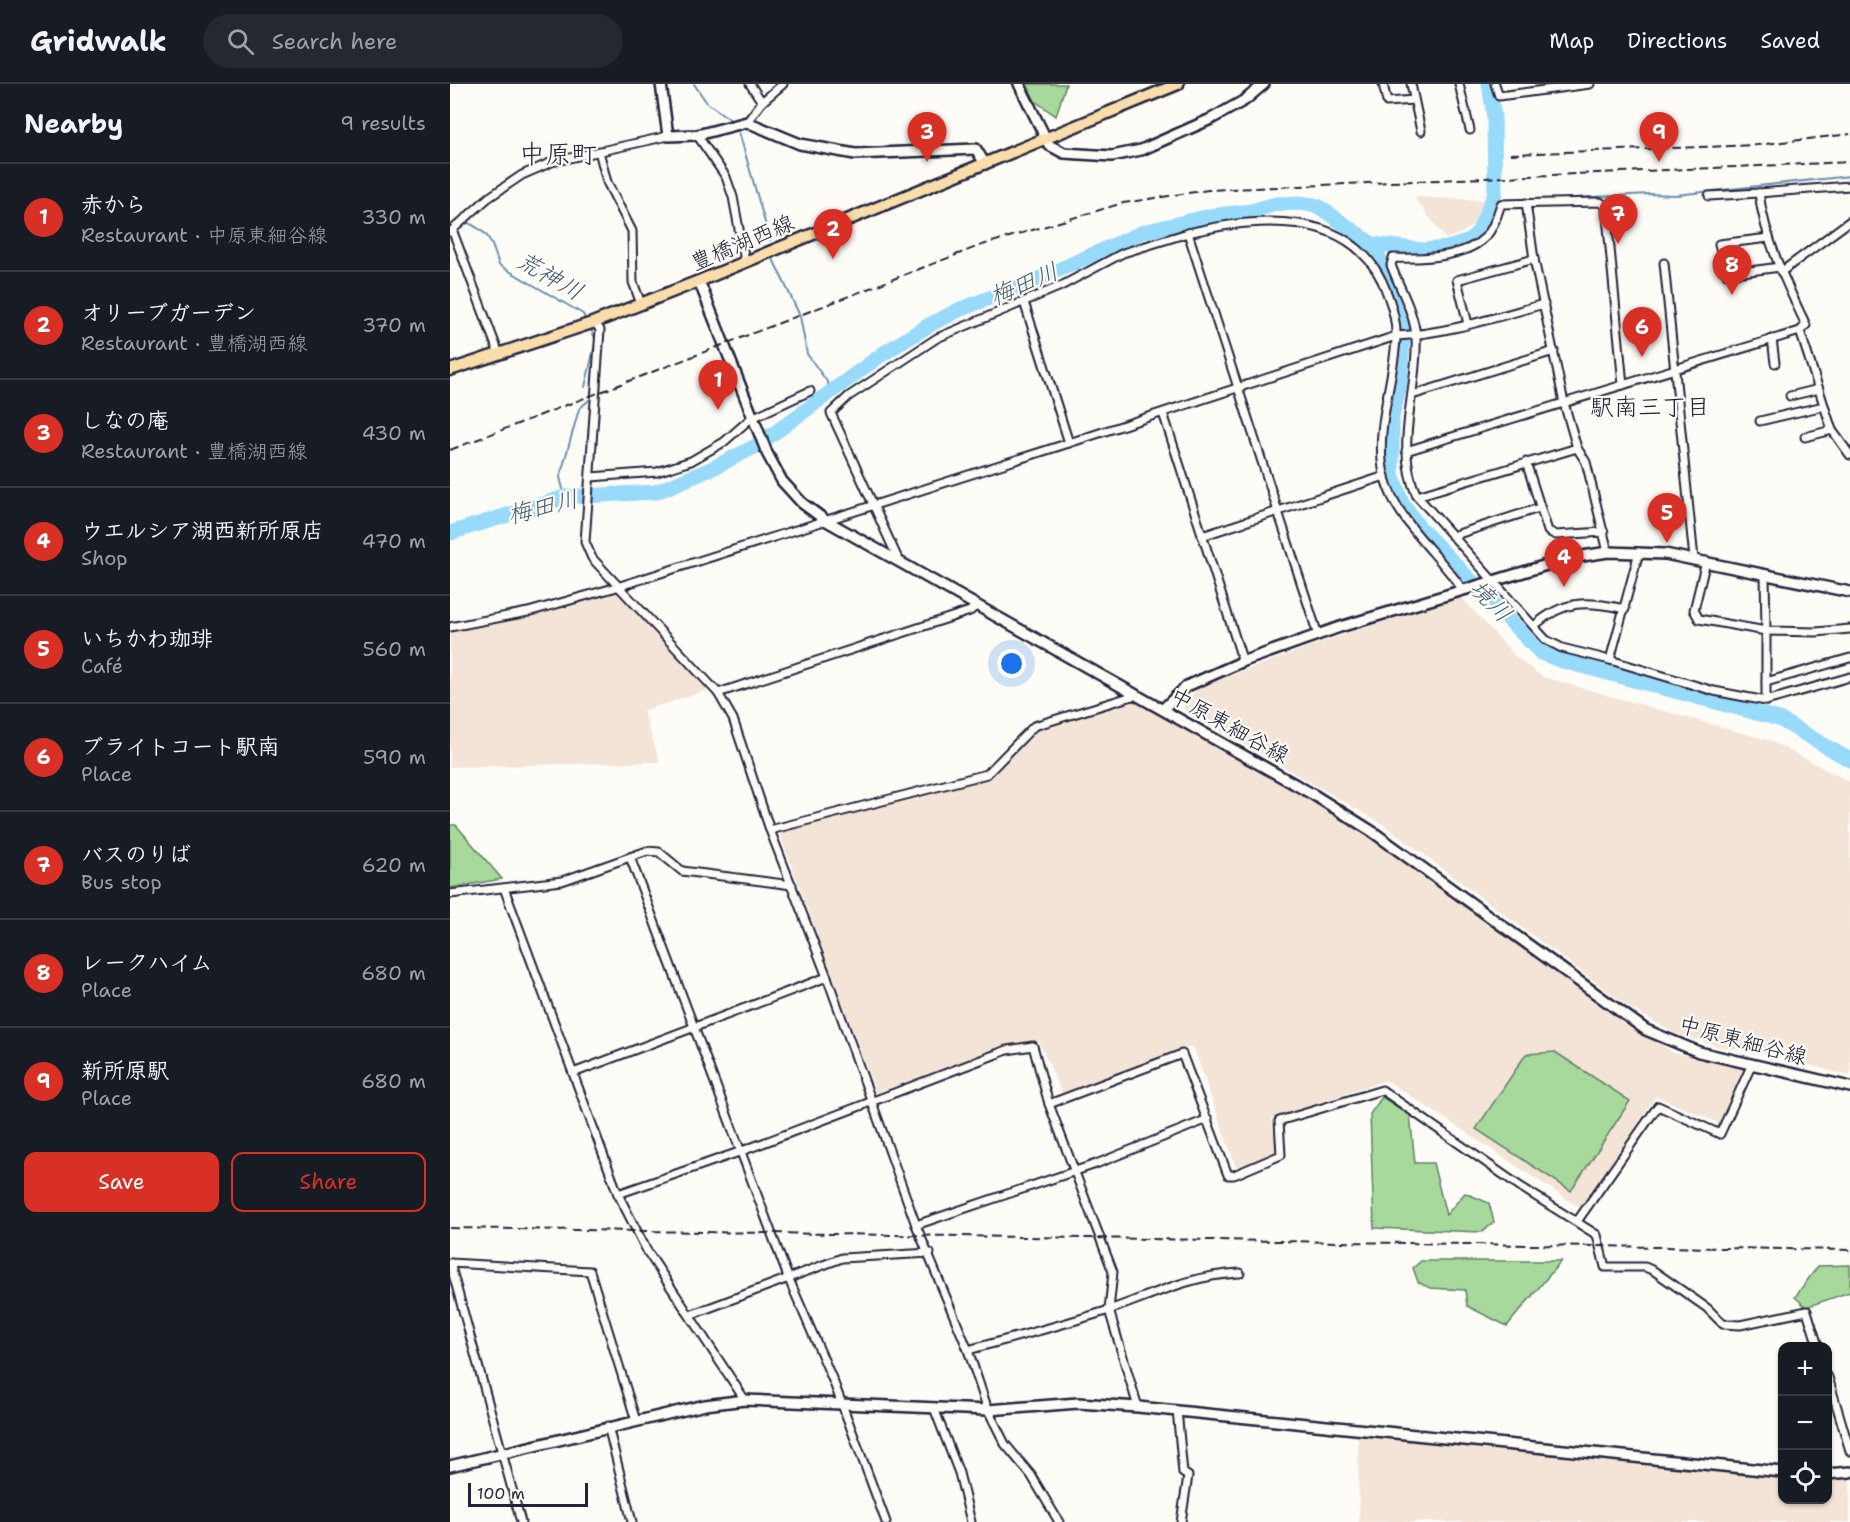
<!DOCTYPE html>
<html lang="en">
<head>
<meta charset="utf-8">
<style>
	:root { --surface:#171b24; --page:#242831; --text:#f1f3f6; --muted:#9ea1a6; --line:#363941; --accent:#d93025 }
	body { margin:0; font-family:"Shantell Sans","Klee One",sans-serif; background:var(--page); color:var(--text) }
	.controls { position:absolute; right:18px; bottom:18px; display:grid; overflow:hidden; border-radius:12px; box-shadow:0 2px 4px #0004 }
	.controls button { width:54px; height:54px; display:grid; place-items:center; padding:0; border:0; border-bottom:2px solid var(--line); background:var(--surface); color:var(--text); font:30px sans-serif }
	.scale { position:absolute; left:18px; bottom:15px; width:120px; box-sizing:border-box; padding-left:6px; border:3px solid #22223b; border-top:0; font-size:16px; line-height:21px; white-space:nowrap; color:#22223b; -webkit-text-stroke:4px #fdfcf7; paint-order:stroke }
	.you { position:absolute; left:562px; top:580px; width:21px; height:21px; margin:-15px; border:4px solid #fff; border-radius:50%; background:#1a73e8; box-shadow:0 0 0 9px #1a73e833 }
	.badge { display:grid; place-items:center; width:39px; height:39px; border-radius:50%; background:var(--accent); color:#fff; font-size:20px; font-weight:700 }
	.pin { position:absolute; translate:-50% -50px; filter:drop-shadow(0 2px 3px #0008) }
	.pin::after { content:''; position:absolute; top:32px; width:21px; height:18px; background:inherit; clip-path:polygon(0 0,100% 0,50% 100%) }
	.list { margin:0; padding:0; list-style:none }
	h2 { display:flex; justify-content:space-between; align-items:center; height:78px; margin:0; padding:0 24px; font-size:26px }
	h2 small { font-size:20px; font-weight:400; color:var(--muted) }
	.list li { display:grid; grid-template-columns:39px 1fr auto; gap:18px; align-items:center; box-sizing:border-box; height:108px; padding:0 24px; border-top:2px solid var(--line) }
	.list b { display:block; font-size:22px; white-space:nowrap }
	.list p { margin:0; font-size:20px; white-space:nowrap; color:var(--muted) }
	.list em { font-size:20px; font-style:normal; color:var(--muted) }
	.actions { display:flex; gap:12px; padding:18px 24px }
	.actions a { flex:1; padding:14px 0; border:2px solid var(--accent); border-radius:12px; text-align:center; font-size:21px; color:var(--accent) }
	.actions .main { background:var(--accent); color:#fff }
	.icon { flex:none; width:33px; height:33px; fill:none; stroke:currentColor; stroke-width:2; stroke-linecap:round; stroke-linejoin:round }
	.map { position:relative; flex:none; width:1400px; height:1438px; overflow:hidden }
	header { display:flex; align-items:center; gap:36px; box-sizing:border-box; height:84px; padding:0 30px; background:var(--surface); border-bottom:2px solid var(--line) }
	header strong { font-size:28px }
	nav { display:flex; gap:33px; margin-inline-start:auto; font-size:21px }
	.search { width:420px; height:54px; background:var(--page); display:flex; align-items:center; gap:15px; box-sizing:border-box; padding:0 21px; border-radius:33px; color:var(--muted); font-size:22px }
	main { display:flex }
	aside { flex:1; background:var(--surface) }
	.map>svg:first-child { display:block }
	.built { fill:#f4e4d8 }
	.green { fill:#a6d99b; stroke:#647e6b; stroke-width:1.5 }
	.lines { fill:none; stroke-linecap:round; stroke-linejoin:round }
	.stream { stroke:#6990ae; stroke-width:2 }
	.river { stroke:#98dafa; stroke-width:15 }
	.street-casing { stroke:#22223b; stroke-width:11 }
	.secondary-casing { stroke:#22223b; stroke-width:14 }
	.primary-casing { stroke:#22223b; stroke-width:15 }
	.street { stroke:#fdfcf7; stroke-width:7 }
	.secondary { stroke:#fdfcf7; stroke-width:9 }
	.primary { stroke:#f9deab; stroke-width:10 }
	.rail { stroke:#22223b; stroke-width:2; stroke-dasharray:9 4.5; stroke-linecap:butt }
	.labels { text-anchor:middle; stroke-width:4.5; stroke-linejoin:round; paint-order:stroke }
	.street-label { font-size:22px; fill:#22223b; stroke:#fdfcf7 }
	.water-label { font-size:24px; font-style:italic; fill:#455974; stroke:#fdfcf7 }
	.neighbourhood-label { font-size:24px; fill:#22223b; stroke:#fdfcf7 }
	.quarter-label { font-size:26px; fill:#22223b; stroke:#fdfcf7 }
</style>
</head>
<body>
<header>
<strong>Gridwalk</strong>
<div class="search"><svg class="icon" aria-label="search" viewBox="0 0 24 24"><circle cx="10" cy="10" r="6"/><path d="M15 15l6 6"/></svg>Search here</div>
<nav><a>Map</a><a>Directions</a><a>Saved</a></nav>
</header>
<main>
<aside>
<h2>Nearby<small>9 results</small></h2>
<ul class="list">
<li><span class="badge">1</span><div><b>赤から</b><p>Restaurant · 中原東細谷線</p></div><em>330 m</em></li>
<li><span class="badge">2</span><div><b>オリーブガーデン</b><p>Restaurant · 豊橋湖西線</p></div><em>370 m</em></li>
<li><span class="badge">3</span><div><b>しなの庵</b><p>Restaurant · 豊橋湖西線</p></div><em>430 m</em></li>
<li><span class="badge">4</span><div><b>ウエルシア湖西新所原店</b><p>Shop</p></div><em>470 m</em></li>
<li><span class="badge">5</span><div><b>いちかわ珈琲</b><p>Café</p></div><em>560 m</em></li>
<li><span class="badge">6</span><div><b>ブライトコート駅南</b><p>Place</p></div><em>590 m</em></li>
<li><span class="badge">7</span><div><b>バスのりば</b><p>Bus stop</p></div><em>620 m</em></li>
<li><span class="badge">8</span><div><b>レークハイム</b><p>Place</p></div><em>680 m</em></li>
<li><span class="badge">9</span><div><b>新所原駅</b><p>Place</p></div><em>680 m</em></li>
</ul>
<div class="actions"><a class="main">Save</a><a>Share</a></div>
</aside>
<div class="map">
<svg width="1400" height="1438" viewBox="0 0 1400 1438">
	<rect width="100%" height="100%" fill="#fdfcf7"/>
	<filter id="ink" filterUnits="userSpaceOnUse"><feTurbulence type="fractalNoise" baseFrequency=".0167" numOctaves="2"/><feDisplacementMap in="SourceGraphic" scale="12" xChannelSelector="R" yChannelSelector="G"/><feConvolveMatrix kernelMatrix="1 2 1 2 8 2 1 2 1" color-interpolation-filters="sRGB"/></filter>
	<g filter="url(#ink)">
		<g class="built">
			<polygon points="964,113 1037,116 1026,139 1013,148 996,155"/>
			<polygon points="165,506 258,606 193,627 210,678 0,683 0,547 87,530"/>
			<polygon points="1011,513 1067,574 1093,593 1321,657 1400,698 1400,992 1318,970 1271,963 1224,949 1179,923 934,741 735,626 733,620 750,603 883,554"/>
			<polygon points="685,615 925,755 1223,969 1299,982 1271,1040 1206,1012 1132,1125 936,996 821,1035 829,1069 786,1083 743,962 612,1009 589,958 556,961 426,1009 329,748 539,692 588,647"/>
			<polygon points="908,1351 1332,1392 1332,1416 1378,1416 1378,1395 1400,1394 1400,1438 909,1438"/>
		</g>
		<g class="green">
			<polygon points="577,0 616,0 606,32 585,17"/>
			<polygon points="0,741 6,741 52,795 0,804"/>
			<polygon points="1105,968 1180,1017 1121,1107 1026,1045 1076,970"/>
			<polygon points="932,1013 960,1031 965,1079 983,1079 996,1131 1015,1109 1039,1119 1044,1138 1032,1148 924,1144 920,1030"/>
			<polygon points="971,1177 1111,1177 1057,1242 1017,1222 1015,1206 980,1204 968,1198 963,1184"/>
			<polygon points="1400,1181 1400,1208 1356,1223 1345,1213 1368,1182"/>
		</g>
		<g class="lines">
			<g class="stream">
				<polyline points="244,0 257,19 281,36"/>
				<polyline points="289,48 320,156"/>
				<polyline points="1087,116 1199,110 1226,111 1400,92"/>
				<polyline points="1043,118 1051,118"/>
				<path d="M16,138c24,10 25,19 33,43l84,49 3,7"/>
				<polyline points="323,175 350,232 357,270 378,299 379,311"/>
				<polyline points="135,303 146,256 140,244"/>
				<polyline points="115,413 110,393 129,325 139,316"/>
			</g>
			<g class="river">
				<polyline points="922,160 946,208 953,247 950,301 942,333 942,390 952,418 969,443 1091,569 1109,576 1329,635 1400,676"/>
				<polyline points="0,449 115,413 206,408 261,385 308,361 434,269 481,240 511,225 586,196 693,148 760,132 801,127 826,120 850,119 868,122 922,160 973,166 998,164 1020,157 1029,147 1045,109 1044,33 1039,0"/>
			</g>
			<g class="street-casing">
				<g id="street">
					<polyline points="300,0 312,18"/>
					<polyline points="933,0 937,18 964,16"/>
					<polyline points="961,0 971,47"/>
					<polyline points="1009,0 1020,46"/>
					<polyline points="1045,0 1049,12 1140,0"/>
					<polyline points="297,38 312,18 333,0"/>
					<polyline points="247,51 276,93 283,113 295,177"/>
					<polyline points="149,67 157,98 182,147 183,198 191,220"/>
					<polyline points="1259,112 1309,109"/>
					<polyline points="1076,119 1084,175 1114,319 1127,364 1136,378 1158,468"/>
					<polyline points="0,148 38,114 72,91 102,78 218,52"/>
					<polyline points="3,148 49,270"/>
					<path d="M738,149c66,-16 159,-25 194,48 8,18 15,38 14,57 -2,45 -23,95 -11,140 12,44 52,74 77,111"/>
					<polyline points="1319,154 1269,160 1277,190 1330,183"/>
					<polyline points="1214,179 1244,475"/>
					<polyline points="1331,188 1400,137"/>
					<polyline points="574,218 619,359"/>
					<polyline points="145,238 150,246 135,458 142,474 268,609 283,635 320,746 377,893 466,1141 518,1266 538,1326 555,1360 581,1391 609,1438"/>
					<polyline points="1018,240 1007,196 1084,175"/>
					<polyline points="1350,247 1382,346 1400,371"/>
					<polyline points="1322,255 1325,279"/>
					<polyline points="962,311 1104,267"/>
					<polyline points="1340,312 1369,305"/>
					<polyline points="713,329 793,578"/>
					<polyline points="1310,337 1374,322"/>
					<polyline points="1355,353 1382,346"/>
					<path d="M956,367l394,-120 6,-6c-20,-42 -41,-85 -47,-132l91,-7"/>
					<polyline points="1076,378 1098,447 1106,451 1154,448"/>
					<polyline points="141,393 207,388 241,377 274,358 300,335 360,307"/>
					<polyline points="967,412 1127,364"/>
					<polyline points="752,452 935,392"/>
					<polyline points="1002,452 1089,424"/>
					<polyline points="1189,468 1160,576 1264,607 1316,617 1316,598 1400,574"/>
					<polyline points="449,477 381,329 399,312 487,254 611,202 673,169 738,149 868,551"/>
					<polyline points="1256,477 1244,526 1249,535 1316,547 1316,598"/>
					<polyline points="1315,490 1316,547 1366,548 1400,545"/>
					<path d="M1084,542c30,-27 53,-25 91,-17"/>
					<path d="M0,543l78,-15 89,-25 452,-144 327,-107c50,-2 100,-19 148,-32"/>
					<path d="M1160,576l-48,-12 -16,-8 -129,-144c-24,-50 2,-107 -1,-160 -2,-24 -17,-49 -25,-71l2,-7c28,1 80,0 97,-27 5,-8 8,-18 11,-27l99,-2 6,4 17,179"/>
					<polyline points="268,609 520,527 526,522"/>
					<polyline points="1316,617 1400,593"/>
					<polyline points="320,746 537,690 584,642 686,611"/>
					<polyline points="180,773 338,1193 384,1299 436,1438"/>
					<polyline points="54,804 168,1110 197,1167 295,1316"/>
					<polyline points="0,810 112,797 197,767 209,768 232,787 342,801"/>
					<polyline points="123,989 377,893"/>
					<polyline points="599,1020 732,970 778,1091 784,1091 831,1071 829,1037 932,1006 1071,1103 1147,1151 1155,1183 1195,1183 1204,1187 1257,1224 1273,1240 1290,1241 1357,1227 1368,1262"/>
					<polyline points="168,1110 292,1067 557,966 583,962 599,1020 663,1188 659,1226 688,1323"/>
					<polyline points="1128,1136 1208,1022 1270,1050 1302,980"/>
					<polyline points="466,1141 646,1080 758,1035"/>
					<polyline points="0,1179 140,1187 186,1337"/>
					<polyline points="0,1179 71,1438"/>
					<polyline points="240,1231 392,1174 480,1169"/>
					<path d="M518,1266c47,-13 95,-25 141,-40 46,-16 82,-35 131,-37"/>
					<polyline points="1378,1293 1400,1367"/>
					<polyline points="484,1324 509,1389 521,1438"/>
					<polyline points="727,1326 733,1389 738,1392 731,1438"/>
					<polyline points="158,1342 182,1438"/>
				</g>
			</g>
			<g class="secondary-casing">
				<g id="secondary">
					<polyline points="211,0 218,52 247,51 297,38 350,60 405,70 526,65 535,80"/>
					<polyline points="569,0 599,61 614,69 662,72 691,66 761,35 795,16 814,0"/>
					<polyline points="249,197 317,369 332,397 352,419 375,436 864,711 923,748 1196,946 1249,968 1400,1003"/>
					<polyline points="713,625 737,602 794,577 890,543 1120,474 1158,468 1215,470 1400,508"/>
					<polyline points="0,1382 255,1321 295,1316 538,1326 628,1319 688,1323 1332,1388"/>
					<polyline points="1378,1390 1400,1388"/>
				</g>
			</g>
			<g class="primary-casing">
				<polyline id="primary" points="0,286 145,238 249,197 728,0"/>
			</g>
			<use href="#street" class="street"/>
			<use href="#secondary" class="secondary"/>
			<use href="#primary" class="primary"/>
			<g class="rail">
				<polyline points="1060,70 1307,61 1400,50"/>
				<polyline points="0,366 529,162 673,119 758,106 1400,78"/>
				<polyline points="0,1144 1400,1166"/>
			</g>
		</g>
	</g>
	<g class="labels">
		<g class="street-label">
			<text transform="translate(292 158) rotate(-23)" y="8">豊橋湖西線</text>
			<text transform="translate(780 641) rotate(29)" y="8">中原東細谷線</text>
			<text transform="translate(1293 956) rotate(15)" y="8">中原東細谷線</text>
		</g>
		<g class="water-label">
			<text transform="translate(100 192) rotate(30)" y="8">荒神川</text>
			<text transform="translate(574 200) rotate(-23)" y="8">梅田川</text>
			<text transform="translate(93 423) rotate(-14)" y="8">梅田川</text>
			<text transform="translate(1041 517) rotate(46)" y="8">境川</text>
		</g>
		<g class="neighbourhood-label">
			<text x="1200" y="331">駅南三丁目</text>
		</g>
		<g class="quarter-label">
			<text x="108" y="79">中原町</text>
		</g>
	</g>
</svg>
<div class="controls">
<button>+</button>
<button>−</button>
<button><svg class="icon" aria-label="locate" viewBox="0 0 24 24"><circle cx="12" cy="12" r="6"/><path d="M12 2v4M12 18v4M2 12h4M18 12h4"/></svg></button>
</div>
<div class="scale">100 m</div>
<div class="you"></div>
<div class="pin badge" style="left:268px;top:326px">1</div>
<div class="pin badge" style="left:383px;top:175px">2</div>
<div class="pin badge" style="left:477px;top:78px">3</div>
<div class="pin badge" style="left:1114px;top:503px">4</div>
<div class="pin badge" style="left:1217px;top:459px">5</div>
<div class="pin badge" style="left:1192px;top:273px">6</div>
<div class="pin badge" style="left:1168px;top:160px">7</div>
<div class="pin badge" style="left:1282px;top:211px">8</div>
<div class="pin badge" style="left:1209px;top:78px">9</div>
</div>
</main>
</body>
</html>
